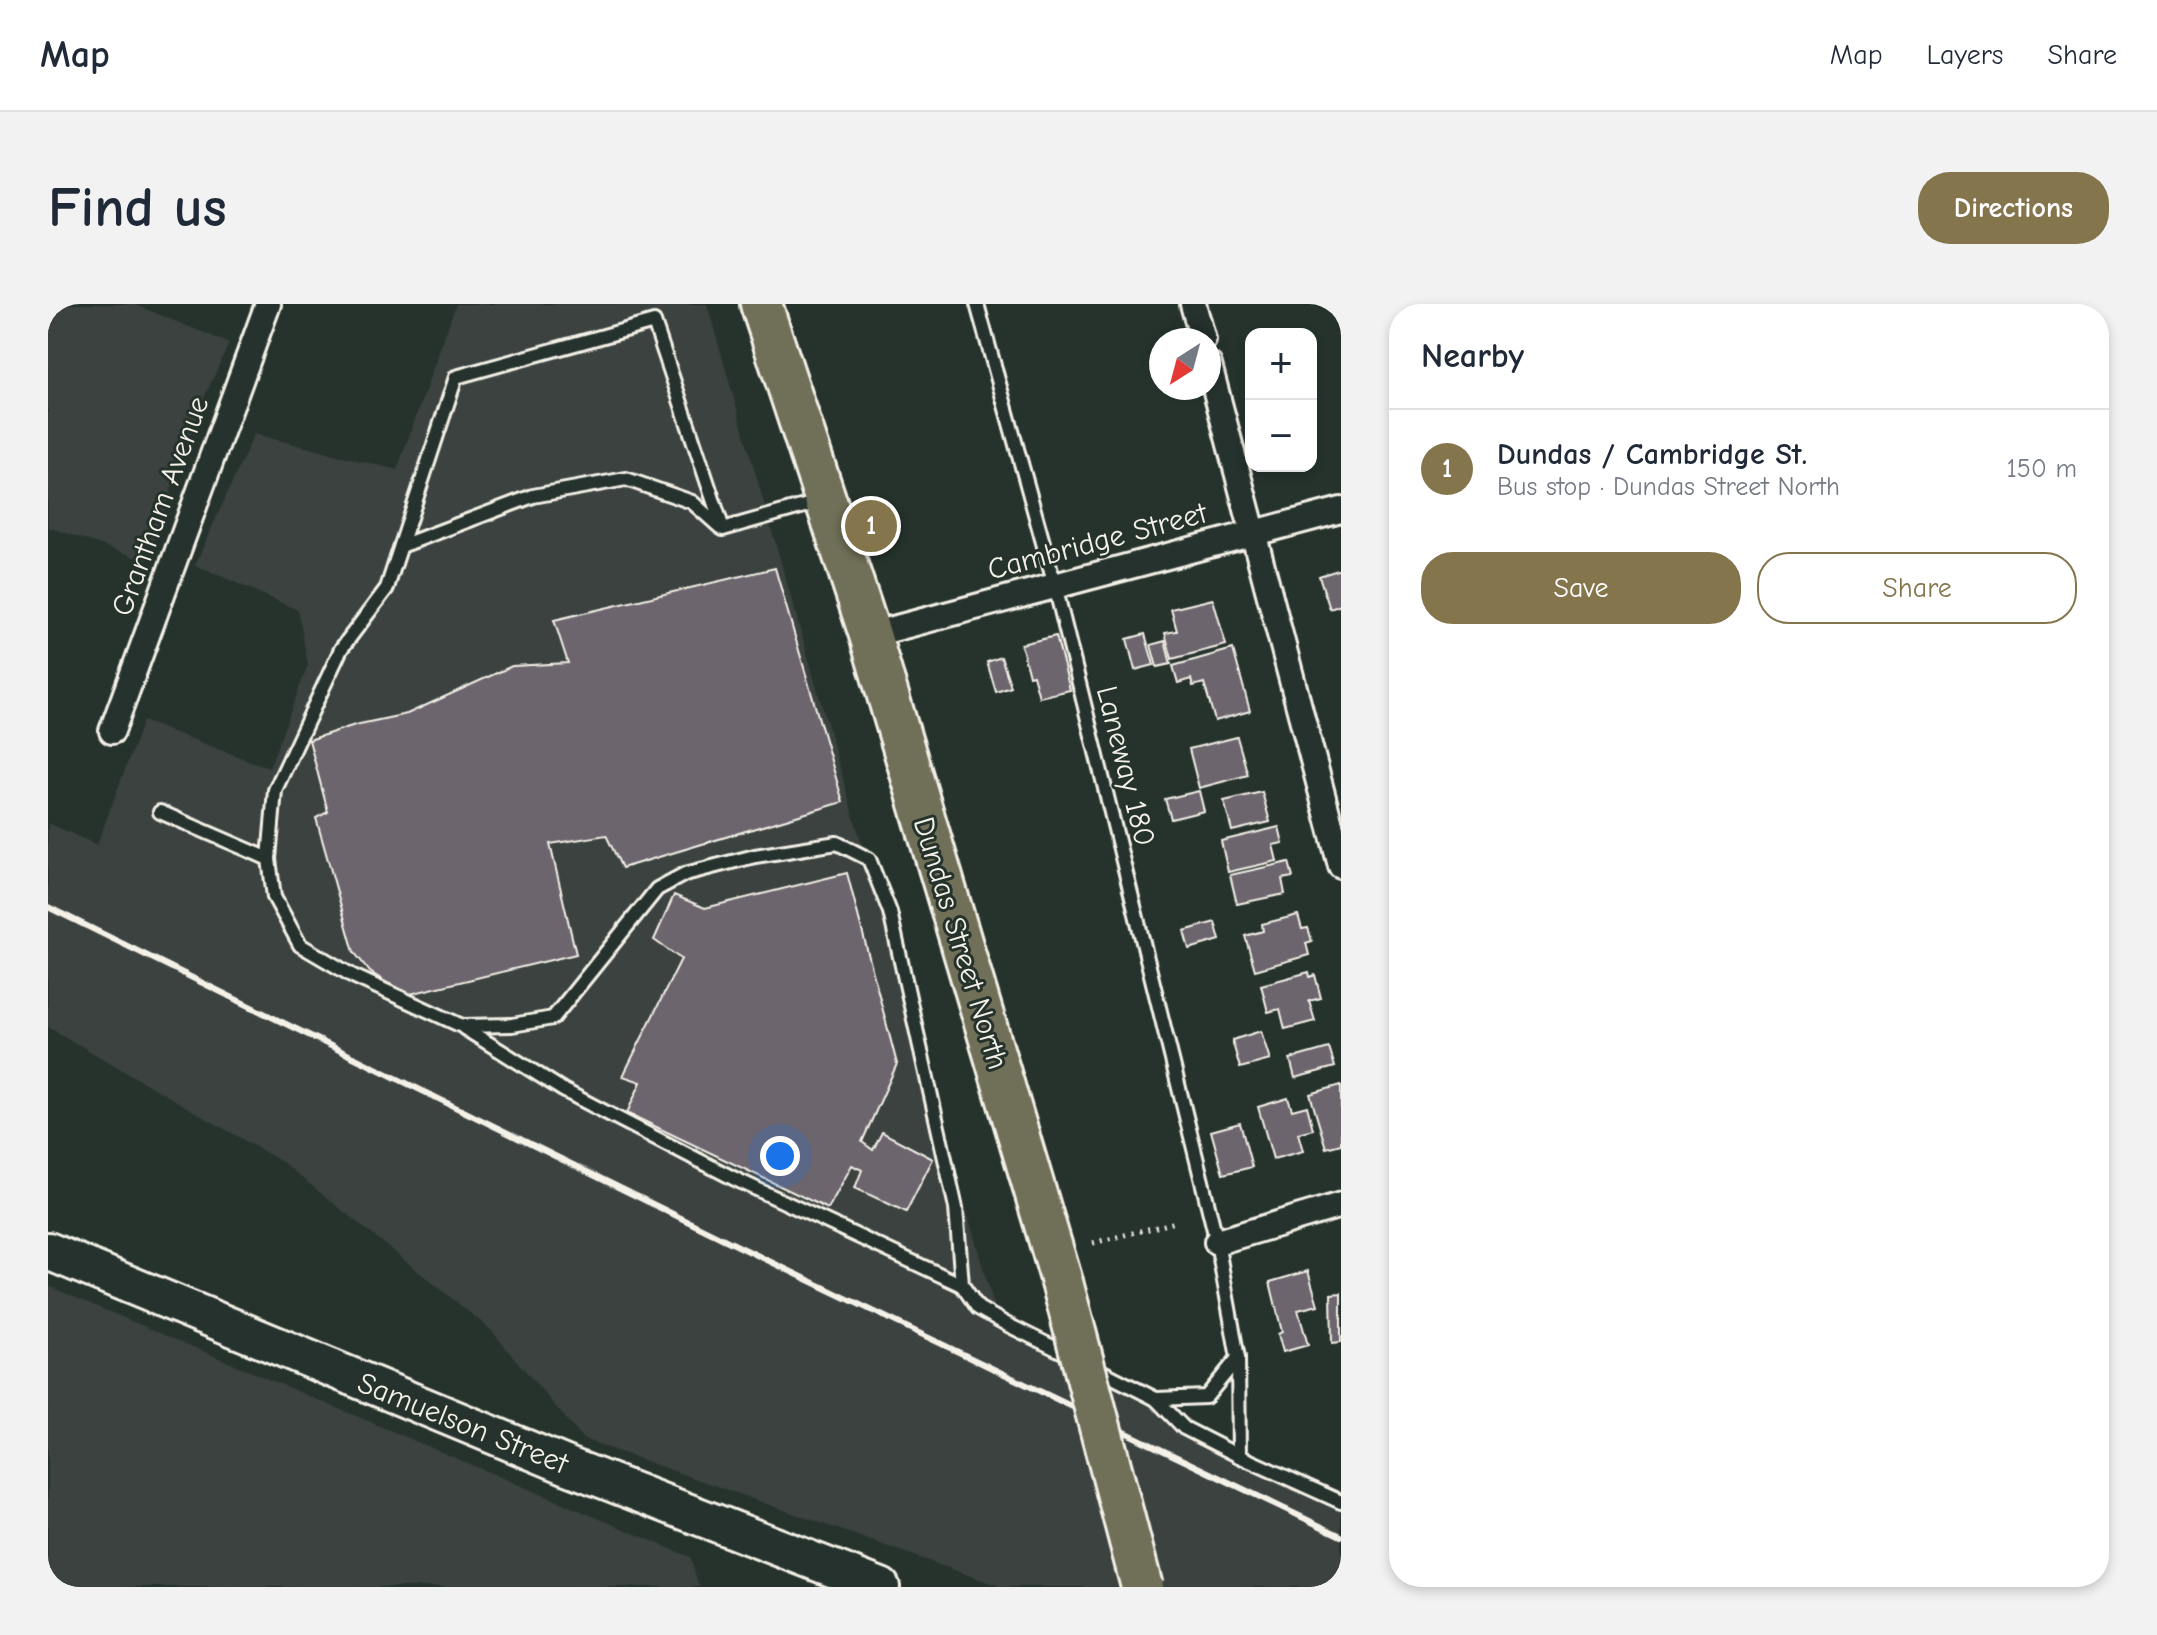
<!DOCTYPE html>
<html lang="en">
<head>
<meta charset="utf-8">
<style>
	:root { --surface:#fff; --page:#f2f2f3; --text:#1f2937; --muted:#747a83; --line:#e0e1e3; --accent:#84754c }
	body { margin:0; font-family:"Comic Neue",sans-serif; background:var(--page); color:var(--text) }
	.controls { position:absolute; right:24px; top:24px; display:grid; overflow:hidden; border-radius:16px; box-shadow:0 4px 12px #0003 }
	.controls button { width:72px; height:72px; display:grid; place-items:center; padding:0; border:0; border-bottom:2px solid var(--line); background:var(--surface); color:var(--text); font:40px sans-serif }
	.compass { position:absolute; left:1101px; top:24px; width:72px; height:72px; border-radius:50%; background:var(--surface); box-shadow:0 4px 12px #0003; rotate:216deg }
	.you { position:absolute; left:732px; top:852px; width:28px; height:28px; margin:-20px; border:6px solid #fff; border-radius:50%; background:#1a73e8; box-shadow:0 0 0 12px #1a73e833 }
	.badge { display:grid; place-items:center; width:52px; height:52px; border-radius:50%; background:var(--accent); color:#fff; font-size:26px; font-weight:700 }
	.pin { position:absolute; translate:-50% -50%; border:4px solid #fff; box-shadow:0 2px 8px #0006 }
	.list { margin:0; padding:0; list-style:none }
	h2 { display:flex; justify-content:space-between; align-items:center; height:104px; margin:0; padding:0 32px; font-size:34px }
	h2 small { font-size:26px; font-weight:400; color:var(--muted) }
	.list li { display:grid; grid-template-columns:52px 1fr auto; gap:24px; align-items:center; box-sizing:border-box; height:120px; padding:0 32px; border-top:2px solid var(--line) }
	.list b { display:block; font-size:30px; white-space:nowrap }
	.list p { margin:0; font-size:26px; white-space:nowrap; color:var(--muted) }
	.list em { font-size:26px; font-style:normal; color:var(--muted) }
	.actions { display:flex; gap:16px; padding:24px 32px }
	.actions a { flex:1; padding:18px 0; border:2px solid var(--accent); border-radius:32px; text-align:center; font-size:28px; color:var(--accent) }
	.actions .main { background:var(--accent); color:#fff }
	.map { position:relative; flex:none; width:1293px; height:1283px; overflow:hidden; border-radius:32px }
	header { display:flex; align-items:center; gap:48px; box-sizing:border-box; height:112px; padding:0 40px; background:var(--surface); border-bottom:2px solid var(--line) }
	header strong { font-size:38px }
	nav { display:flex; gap:44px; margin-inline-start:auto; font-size:28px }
	.intro { display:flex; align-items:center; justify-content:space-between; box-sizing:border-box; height:192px; padding:0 48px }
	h1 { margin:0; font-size:56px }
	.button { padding:20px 36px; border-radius:32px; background:var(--accent); color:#fff; font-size:28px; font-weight:700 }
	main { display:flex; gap:48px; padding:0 48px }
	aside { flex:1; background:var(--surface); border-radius:32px; box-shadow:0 4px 12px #0003 }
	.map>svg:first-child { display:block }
	.built { fill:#3b4240 }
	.building { fill:#6c656e; stroke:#f4f1e8; stroke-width:2 }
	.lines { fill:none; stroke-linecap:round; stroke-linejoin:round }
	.lane-casing { stroke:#f4f1e8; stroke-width:18 }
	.street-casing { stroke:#f4f1e8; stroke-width:30 }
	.secondary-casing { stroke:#f4f1e8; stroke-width:42 }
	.primary-casing { stroke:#f4f1e8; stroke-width:46 }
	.path { stroke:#f4f1e8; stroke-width:5; stroke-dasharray:2 6; stroke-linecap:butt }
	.lane { stroke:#26332d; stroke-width:12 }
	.street { stroke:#26332d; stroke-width:24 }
	.secondary { stroke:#26332d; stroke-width:36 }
	.primary { stroke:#706f59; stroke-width:40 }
	.rail { stroke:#f4f1e8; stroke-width:6 }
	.primary-bridge-casing { stroke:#f4f1e8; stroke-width:46; stroke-linecap:butt }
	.primary-bridge { stroke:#706f59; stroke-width:40 }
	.labels { text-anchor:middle; stroke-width:6; stroke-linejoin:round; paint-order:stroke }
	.street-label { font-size:30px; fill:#f4f1e8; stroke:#26332d }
</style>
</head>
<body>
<header>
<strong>Map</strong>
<nav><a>Map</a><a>Layers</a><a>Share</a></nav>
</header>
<div class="intro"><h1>Find us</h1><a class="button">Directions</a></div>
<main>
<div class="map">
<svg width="1293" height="1283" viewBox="0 0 1293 1283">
	<rect width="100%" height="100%" fill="#26332d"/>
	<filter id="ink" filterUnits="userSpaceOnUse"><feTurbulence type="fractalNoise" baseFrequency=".0125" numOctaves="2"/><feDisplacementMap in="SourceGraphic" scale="16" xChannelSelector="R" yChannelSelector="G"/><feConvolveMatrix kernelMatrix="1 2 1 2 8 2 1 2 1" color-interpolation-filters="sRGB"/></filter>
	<g filter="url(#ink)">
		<g class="built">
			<polygon points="0,0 85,0 181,39 152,103 99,257 0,223"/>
			<polygon points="408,0 659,0 952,1023 1293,1193 1293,1283 954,1283 535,1135 442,1025 234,858 0,723 0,519 49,541 95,417 221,464 260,361 250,306 147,261 206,130 349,166"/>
			<polygon points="0,982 642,1253 651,1283 0,1283"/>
		</g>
		<g class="building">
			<polygon points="727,264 795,498 574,564 558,531 502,540 528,650 358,691 322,668 306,648 268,514 280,508 261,436 307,421 359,410 464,362 520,359 506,316"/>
			<polygon points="1293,265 1293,301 1282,305 1271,272"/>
			<polygon points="1165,295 1178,341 1124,355 1117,329 1129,327 1123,305"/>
			<polygon points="1097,330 1106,361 1087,366 1079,335"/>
			<polygon points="1008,332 1022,386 991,393 985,371 981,372 973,340"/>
			<polygon points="1117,337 1123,360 1109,363 1103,341"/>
			<polygon points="1185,345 1202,407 1167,417 1156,379 1145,382 1143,375 1130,379 1125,362"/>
			<polygon points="953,353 963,383 948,388 939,358"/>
			<polygon points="1189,433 1200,471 1151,484 1141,445"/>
			<polygon points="1151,487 1156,507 1123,515 1117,495"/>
			<polygon points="1214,488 1222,518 1184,527 1176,497"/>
			<polygon points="1231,523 1235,539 1225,541 1229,557 1180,568 1173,537"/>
			<polygon points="1241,558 1245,573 1234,575 1237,590 1189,600 1182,571"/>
			<polygon points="799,569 849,760 814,838 825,846 834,828 885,855 858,908 807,884 814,866 804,861 780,905 579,809 593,778 575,772 633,655 606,636 626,591 657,604"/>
			<polygon points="1250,611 1254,625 1260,624 1264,637 1258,639 1261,651 1207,666 1197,632 1215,627 1214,620"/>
			<polygon points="1167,618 1172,636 1141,645 1136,627"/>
			<polygon points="1261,668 1262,673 1267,671 1273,694 1261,697 1267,717 1237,725 1232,705 1220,708 1213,681"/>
			<polygon points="1213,727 1222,756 1192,764 1184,736"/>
			<polygon points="1281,744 1287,763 1247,774 1242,755"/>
			<polygon points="1293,781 1293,840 1278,844 1262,790"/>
			<polygon points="1240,794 1244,806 1259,802 1265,825 1250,829 1255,847 1225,855 1210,803"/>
			<polygon points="1192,819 1204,863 1175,870 1163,827"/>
			<polygon points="1260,967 1270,1001 1250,1006 1260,1041 1235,1048 1230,1030 1234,1028 1222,978"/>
			<polygon points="1293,989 1293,1038 1284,1039 1283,990"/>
		</g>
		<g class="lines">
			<g class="lane-casing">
				<g id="lane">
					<polyline points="929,0 1007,282 1169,938 1190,1054 1191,1152"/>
					<polyline points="774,197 675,225 606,18 408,73 339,284 293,345 227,486 221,555 226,593 252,641 305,672 414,722 464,721 505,714 609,585 637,570 707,552 789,539 821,555 842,608 908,904 914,981 930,1004 958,1020 1025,1053"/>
					<polyline points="353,242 485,192 578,175 644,198 672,223"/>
					<polyline points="112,508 221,555"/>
					<polyline points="416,724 515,786 555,807 685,874 914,981"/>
					<polyline points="1045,1063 1108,1095 1158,1093 1190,1054"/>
					<polyline points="1108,1095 1136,1124 1191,1152 1293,1198"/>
				</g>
			</g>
			<g class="street-casing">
				<g id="street">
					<polyline points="1145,0 1155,36"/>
					<polyline points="1161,61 1293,562"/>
					<polyline points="822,331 1293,206"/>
					<polyline points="64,427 220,0"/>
					<polyline points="1169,938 1293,901"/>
				</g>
			</g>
			<g class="secondary-casing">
				<polyline id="secondary" points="0,947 520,1162 833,1283"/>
			</g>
			<g class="primary-casing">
				<polyline id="primary" points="713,0 822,331 1014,978"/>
			</g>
			<polyline class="path" points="1045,939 1128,918"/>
			<use href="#lane" class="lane"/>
			<use href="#street" class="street"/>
			<use href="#secondary" class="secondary"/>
			<use href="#primary" class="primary"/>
			<polyline class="rail" points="0,603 694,944 1293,1232"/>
			<g class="primary-bridge-casing">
				<polyline id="primary-bridge" points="1014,978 1094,1283"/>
			</g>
			<use href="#primary-bridge" class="primary-bridge"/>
		</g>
	</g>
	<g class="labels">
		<g class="street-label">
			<text transform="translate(112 202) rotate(-70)" y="10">Grantham Avenue</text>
			<text transform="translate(1049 237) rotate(-15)" y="10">Cambridge Street</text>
			<text transform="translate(1078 462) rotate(76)" y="10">Laneway 180</text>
			<text transform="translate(913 639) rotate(73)" y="10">Dundas Street North</text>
			<text transform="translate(415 1119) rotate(22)" y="10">Samuelson Street</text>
		</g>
	</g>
</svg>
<div class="controls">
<button>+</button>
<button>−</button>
</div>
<svg class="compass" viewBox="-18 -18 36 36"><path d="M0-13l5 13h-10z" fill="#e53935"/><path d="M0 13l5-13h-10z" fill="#747a83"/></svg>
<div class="you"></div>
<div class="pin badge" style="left:823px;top:222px">1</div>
</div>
<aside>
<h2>Nearby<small></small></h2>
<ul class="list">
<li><span class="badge">1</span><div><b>Dundas / Cambridge St.</b><p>Bus stop · Dundas Street North</p></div><em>150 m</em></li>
</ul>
<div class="actions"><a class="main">Save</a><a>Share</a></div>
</aside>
</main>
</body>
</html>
